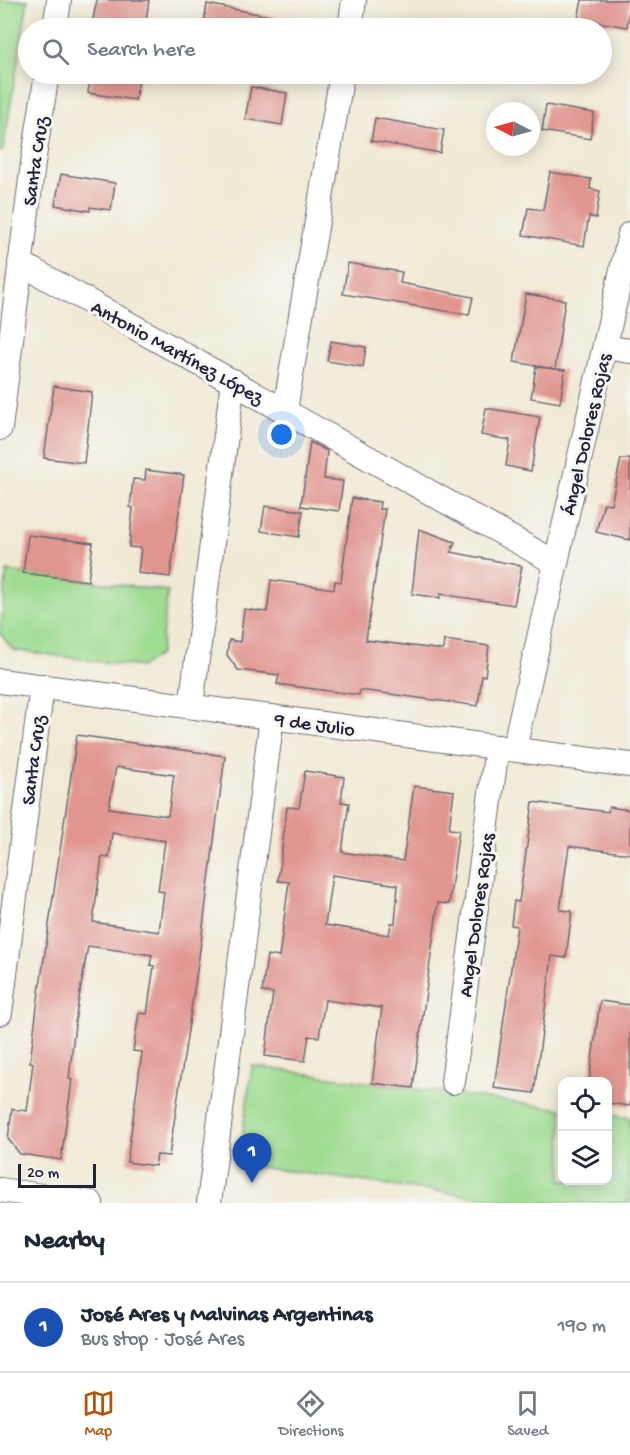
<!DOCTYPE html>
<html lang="en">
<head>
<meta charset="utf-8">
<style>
	:root { --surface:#fff; --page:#f2f2f3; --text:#1f2937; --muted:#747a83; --line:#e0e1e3; --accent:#b45309 }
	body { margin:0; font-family:"Gochi Hand",sans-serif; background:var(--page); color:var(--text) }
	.controls { position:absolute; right:18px; bottom:18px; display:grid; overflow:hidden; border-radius:12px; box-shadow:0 3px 15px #0003 }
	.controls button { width:54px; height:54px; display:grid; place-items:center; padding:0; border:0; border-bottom:2px solid var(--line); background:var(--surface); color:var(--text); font:30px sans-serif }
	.compass { position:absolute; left:486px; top:102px; width:54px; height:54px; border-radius:50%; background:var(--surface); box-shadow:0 3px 15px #0003; rotate:276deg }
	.scale { position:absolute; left:18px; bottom:15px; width:78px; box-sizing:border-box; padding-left:6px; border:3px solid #22223b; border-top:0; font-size:16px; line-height:21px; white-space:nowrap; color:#22223b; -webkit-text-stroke:4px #f6f6f2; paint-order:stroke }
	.you { position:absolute; left:282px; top:435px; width:21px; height:21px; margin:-15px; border:4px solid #fff; border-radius:50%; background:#1a73e8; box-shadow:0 0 0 9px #1a73e833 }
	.badge { display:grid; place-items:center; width:39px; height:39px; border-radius:50%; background:var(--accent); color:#fff; font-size:20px; font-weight:700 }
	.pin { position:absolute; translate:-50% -50px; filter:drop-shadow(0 2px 3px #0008) }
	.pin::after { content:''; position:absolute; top:32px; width:21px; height:18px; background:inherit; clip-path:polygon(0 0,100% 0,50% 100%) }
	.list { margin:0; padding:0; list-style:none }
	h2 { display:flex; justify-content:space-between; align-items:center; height:78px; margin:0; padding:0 24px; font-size:26px }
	h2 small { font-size:20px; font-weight:400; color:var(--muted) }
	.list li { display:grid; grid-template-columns:39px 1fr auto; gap:18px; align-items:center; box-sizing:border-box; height:90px; padding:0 24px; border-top:2px solid var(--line) }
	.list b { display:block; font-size:22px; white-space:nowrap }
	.list p { margin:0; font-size:20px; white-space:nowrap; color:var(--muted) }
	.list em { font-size:20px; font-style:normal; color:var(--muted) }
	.icon { flex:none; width:33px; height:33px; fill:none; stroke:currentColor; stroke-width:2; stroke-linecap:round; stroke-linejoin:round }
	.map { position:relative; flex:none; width:630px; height:1203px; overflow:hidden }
	.search { position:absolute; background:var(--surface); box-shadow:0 3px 15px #0003; left:18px; right:18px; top:18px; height:66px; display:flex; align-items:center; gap:15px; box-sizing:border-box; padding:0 21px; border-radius:33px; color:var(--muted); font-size:22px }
	.sheet { height:168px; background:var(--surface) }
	nav { display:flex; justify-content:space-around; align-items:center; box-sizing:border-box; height:84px; border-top:2px solid var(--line); background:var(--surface); font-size:16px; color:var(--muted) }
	nav a { display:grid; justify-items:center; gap:3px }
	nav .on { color:var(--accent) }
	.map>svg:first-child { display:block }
	.green { fill:#9edc91; stroke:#607f66; stroke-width:1.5 }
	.building { fill:#e1958f; fill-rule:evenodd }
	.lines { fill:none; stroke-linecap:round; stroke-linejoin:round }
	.minor-casing { stroke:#6a6871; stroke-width:26 }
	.minor { stroke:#fff; stroke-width:24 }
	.labels { text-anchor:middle; stroke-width:6; stroke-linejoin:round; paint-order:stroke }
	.street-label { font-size:20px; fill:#22223b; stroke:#f6f6f2 }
</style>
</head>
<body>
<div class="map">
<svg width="630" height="1203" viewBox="0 0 630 1203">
	<rect width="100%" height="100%" fill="#f6f6f2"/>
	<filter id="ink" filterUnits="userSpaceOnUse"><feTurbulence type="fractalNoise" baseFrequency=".0167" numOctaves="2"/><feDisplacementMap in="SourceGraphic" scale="12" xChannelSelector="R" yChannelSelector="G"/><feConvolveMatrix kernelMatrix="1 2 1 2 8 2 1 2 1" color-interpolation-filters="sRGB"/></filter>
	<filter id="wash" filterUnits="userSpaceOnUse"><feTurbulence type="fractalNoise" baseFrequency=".008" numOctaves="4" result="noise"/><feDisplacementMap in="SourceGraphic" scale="24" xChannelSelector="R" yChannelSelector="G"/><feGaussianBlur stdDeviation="1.35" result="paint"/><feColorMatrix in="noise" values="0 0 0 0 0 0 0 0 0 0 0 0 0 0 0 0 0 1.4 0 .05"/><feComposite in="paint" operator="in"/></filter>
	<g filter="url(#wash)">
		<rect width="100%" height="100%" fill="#f0e9d4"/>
		<g class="green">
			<polygon points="0,0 28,0 3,150 0,152"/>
			<polygon points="7,571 168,591 160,654 141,667 13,650 0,633"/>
			<polygon points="252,1066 562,1109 562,1180 608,1180 608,1115 630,1118 630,1203 523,1203 251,1166 240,1152"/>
		</g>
		<g id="blocks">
			<g class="building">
				<polygon points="97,0 149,0 145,28 91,28"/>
				<polygon points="582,0 630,0 627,27 578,19"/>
				<polygon points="207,4 280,18 279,28 203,28"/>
				<polygon points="91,74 140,74 135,100 88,93"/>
				<polygon points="251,87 287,93 282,125 245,119"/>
				<polygon points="546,105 594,113 590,139 542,131"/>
				<polygon points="375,118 444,130 440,153 371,141"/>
				<polygon points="550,172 591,179 590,189 600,191 596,218 589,216 584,246 523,235 528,208 543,210"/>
				<polygon points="61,174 115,183 111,210 90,207 90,211 55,205"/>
				<polygon points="348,263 402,272 400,283 473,297 469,315 343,294"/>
				<polygon points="526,294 565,300 555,369 514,362"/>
				<polygon points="331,341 366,347 363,367 327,361"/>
				<polygon points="536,367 565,370 560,403 531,398"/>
				<polygon points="54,386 92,392 84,463 44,458"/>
				<polygon points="486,408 540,417 531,471 506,466 510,440 481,435"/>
				<polygon points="310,442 327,451 324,479 343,481 339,511 301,506"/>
				<polygon points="621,459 630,459 630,540 596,532 604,503 611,504"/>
				<polygon points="146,470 184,475 170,577 138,573 141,548 129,547 133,508 130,507 133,479 145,480"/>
				<polygon points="352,498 380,502 379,509 385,509 366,640 443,650 444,640 489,646 485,676 482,675 478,706 360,690 359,695 277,684 279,675 238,670 227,655 229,640 240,642 244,609 267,612 271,580 334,589 335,581 341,582"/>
				<polygon points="265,506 303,511 299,537 261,531"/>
				<polygon points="419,529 455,542 451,552 522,566 514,605 440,594 440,598 412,594"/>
				<polygon points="28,535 93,543 88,581 23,573"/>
				<path d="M77,735l148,21 -26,201 -30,199 -12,-1 -2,11 -28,-4 15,-110 -9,-1 6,-38 8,1 7,-48 -4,-1 2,-10 -64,-9 -12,69 -7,64 3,1 -11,80 -41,-6 -12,-15 4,-30 15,2 6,-48 -3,-1 8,-63zM116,767l58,8 -6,41 -59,-8zM112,833l53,8 -7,50 6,1 -5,40 -66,-10 9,-65 7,1z"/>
				<path d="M305,771l39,6 -3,25 8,1 -7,49 61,9 11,-75 40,5 -5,38 10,1 -2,14 -8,60 -11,-1 -25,185 -41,-5 10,-75 -57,-8 -6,37 -10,-1 -4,25 -40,-5 8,-63 -11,-1 5,-37 12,2 10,-75 -11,-1 7,-56 2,-18 12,1zM332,875l66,10 -3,38h-4l-2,12 -64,-10z"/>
				<polygon points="533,802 608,812 609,807 630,810 630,854 569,846 560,910 572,911 566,958 552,956 534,1093 494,1088 517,926 511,925 514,901 519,902"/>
				<polygon points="600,1001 630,1005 630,1106 608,1103 608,1082 589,1082"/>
			</g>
		</g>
	</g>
	<g filter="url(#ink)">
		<use href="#blocks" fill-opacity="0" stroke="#6a6871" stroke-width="1.5"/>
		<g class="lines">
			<g class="minor-casing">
				<g id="minor">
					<polyline points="55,28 59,0"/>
					<polyline points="350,28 354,0"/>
					<polyline points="20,263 556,563"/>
					<polyline points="605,347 630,351"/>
					<polyline points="285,410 342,74"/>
					<polyline points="0,428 33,163 47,74"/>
					<polyline points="0,681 630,765"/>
					<polyline points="191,706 233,381"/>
					<polyline points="514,749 630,234"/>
					<polyline points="0,1013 42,686"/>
					<polyline points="453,1082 497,747"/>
					<polyline points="0,1190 91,1203"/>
					<polyline points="209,1203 272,717"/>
				</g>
			</g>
			<use href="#minor" class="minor"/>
		</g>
	</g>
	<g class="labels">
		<g class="street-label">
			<text transform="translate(34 161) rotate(-82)" y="7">Santa Cruz</text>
			<text transform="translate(178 351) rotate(29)" y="7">Antonio Martínez López</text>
			<text transform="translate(585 434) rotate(-77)" y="7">Ángel Dolores Rojas</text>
			<text transform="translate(315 723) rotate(8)" y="7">9 de Julio</text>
			<text transform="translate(32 760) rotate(-83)" y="7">Santa Cruz</text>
			<text transform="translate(475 915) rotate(-82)" y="7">Angel Dolores Rojas</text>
		</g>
	</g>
</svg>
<div class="controls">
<button><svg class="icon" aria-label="locate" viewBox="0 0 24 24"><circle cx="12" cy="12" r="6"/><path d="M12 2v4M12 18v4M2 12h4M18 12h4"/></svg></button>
<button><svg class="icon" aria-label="layers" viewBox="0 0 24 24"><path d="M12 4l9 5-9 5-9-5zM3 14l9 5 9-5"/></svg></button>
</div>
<svg class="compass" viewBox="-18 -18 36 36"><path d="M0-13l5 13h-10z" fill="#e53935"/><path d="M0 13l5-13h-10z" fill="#747a83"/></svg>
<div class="scale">20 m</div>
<div class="you"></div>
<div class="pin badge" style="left:252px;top:1183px;background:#1a4fb4">1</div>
<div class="search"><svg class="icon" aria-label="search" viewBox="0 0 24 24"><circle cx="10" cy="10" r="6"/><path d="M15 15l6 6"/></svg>Search here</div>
</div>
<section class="sheet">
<h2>Nearby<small></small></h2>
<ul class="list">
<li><span class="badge" style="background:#1a4fb4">1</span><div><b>José Ares y Malvinas Argentinas</b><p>Bus stop · José Ares</p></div><em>190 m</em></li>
</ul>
</section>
<nav>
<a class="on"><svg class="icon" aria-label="map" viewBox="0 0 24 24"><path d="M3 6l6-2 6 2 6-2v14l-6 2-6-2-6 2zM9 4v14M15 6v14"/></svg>Map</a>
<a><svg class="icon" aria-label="directions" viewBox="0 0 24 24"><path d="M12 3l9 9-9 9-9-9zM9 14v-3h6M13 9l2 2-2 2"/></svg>Directions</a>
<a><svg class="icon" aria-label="saved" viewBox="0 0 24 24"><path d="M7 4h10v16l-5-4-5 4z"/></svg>Saved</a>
</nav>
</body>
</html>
